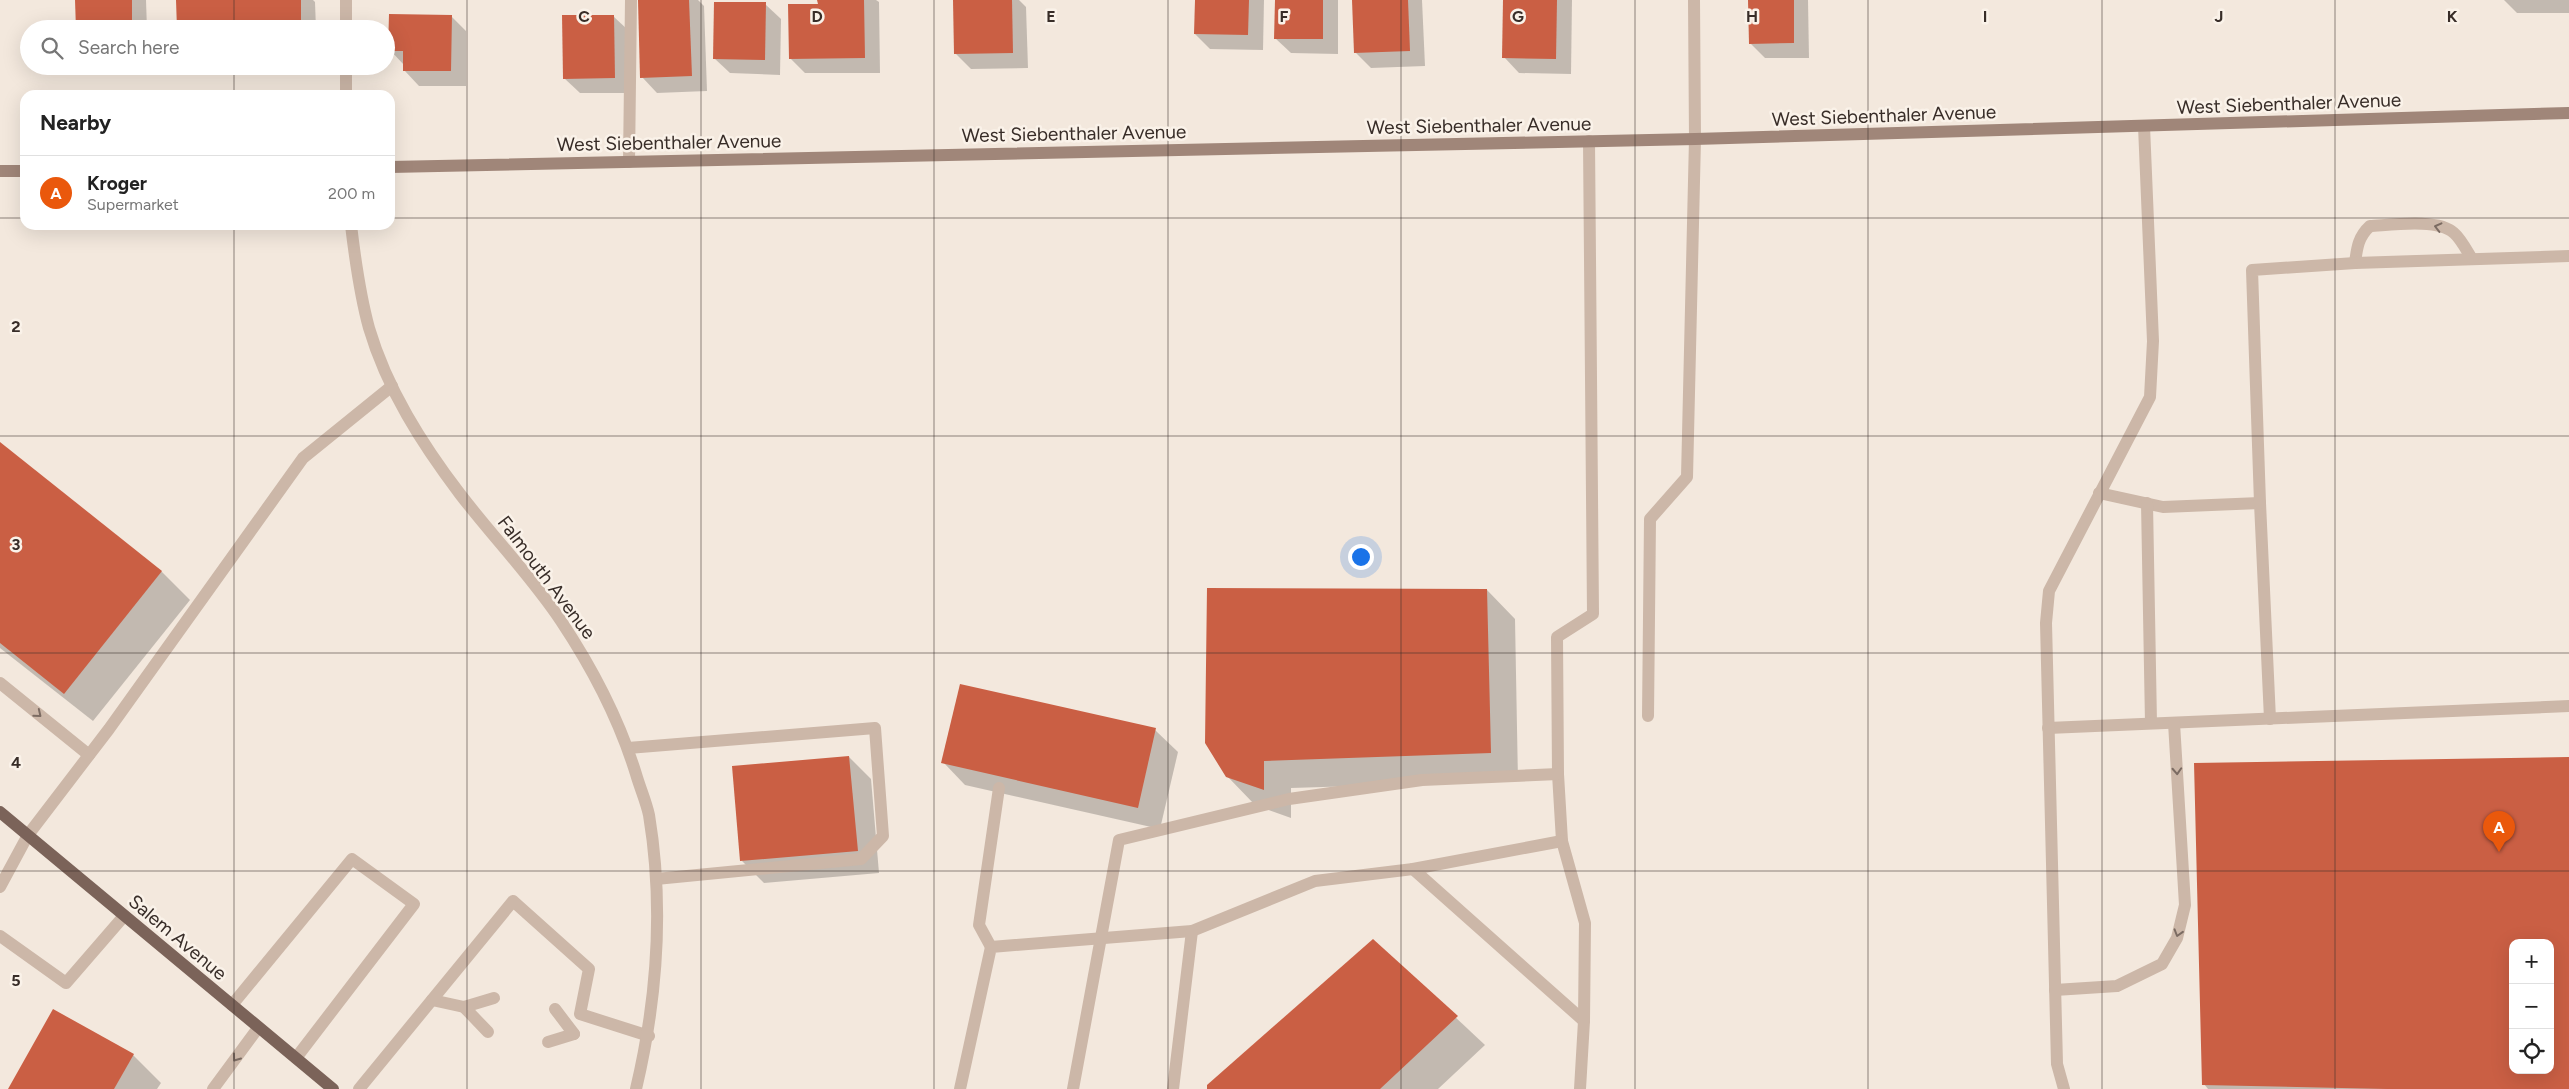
<!DOCTYPE html>
<html lang="en">
<head>
<meta charset="utf-8">
<style>
	:root { --surface:#fff; --page:#f2f2f2; --text:#222; --muted:#767676; --line:#e0e0e0; --accent:#ea580c }
	body { margin:0; font-family:Figtree,sans-serif; background:var(--page); color:var(--text) }
	.controls { position:absolute; right:15px; bottom:15px; display:grid; overflow:hidden; border-radius:10px; box-shadow:0 5px 20px #0002 }
	.controls button { width:45px; height:45px; display:grid; place-items:center; padding:0; border:0; border-bottom:1px solid var(--line); background:var(--surface); color:var(--text); font:25px sans-serif }
	.you { position:absolute; left:1360px; top:556px; width:18px; height:18px; margin:-12px; border:4px solid #fff; border-radius:50%; background:#1a73e8; box-shadow:0 0 0 8px #1a73e833 }
	.badge { display:grid; place-items:center; width:32px; height:32px; border-radius:50%; background:var(--accent); color:#fff; font-size:16px; font-weight:700 }
	.pin { position:absolute; translate:-50% -41px; filter:drop-shadow(0 1px 2px #0008) }
	.pin::after { content:''; position:absolute; top:26px; width:18px; height:15px; background:inherit; clip-path:polygon(0 0,100% 0,50% 100%) }
	.list { margin:0; padding:0; list-style:none }
	h2 { display:flex; justify-content:space-between; align-items:center; height:65px; margin:0; padding:0 20px; font-size:21px }
	h2 small { font-size:16px; font-weight:400; color:var(--muted) }
	.list li { display:grid; grid-template-columns:32px 1fr auto; gap:15px; align-items:center; box-sizing:border-box; height:75px; padding:0 20px; border-top:1px solid var(--line) }
	.list b { display:block; font-size:19px; white-space:nowrap }
	.list p { margin:0; font-size:16px; white-space:nowrap; color:var(--muted) }
	.list em { font-size:16px; font-style:normal; color:var(--muted) }
	.icon { flex:none; width:28px; height:28px; fill:none; stroke:currentColor; stroke-width:2; stroke-linecap:round; stroke-linejoin:round }
	.map { position:relative; flex:none; width:2569px; height:1089px; overflow:hidden }
	.search { position:absolute; background:var(--surface); box-shadow:0 5px 20px #0002; left:20px; top:20px; width:375px; height:55px; display:flex; align-items:center; gap:12px; box-sizing:border-box; padding:0 18px; border-radius:28px; color:var(--muted); font-size:19px }
	.panel { position:absolute; background:var(--surface); box-shadow:0 5px 20px #0002; left:20px; top:90px; width:375px; height:140px; border-radius:15px }
	.map>svg:first-child { display:block }
	.shadow { fill:#0003; fill-rule:evenodd }
	.building { fill:#ca5f44; fill-rule:evenodd }
	.lines { fill:none; stroke-linecap:round; stroke-linejoin:round }
	.service { stroke:#ccb7a8; stroke-width:12 }
	.minor { stroke:#ccb7a8; stroke-width:12 }
	.secondary { stroke:#a08679; stroke-width:12 }
	.primary { stroke:#7b6359; stroke-width:12 }
	.oneway { stroke:#7b6b62 }
	.grid { fill:none; stroke:#382d28; stroke-width:1; stroke-opacity:0.55 }
	.labels { text-anchor:middle; stroke-width:5; stroke-linejoin:round; paint-order:stroke }
	.street-label { font-size:19px; fill:#382d28; stroke:#faf2e9 }
	.grid-label { font-size:16px; text-anchor:middle; font-weight:bold; fill:#382d28; stroke:#faf2e9; stroke-width:5; stroke-linejoin:round; paint-order:stroke }
</style>
</head>
<body>
<div class="map">
<svg width="2569" height="1089" viewBox="0 0 2569 1089">
	<rect width="100%" height="100%" fill="#f3e8dd"/>
	<g class="shadow">
		<polygon points="76,0 146,0 147,29 77,29"/>
		<polygon points="177,0 313,0 315,2 316,29 178,29"/>
		<polygon points="639,0 698,0 704,6 707,91 657,93 642,77"/>
		<polygon points="819,0 876,0 879,2 880,73 805,73 790,58 819,5"/>
		<polygon points="954,0 1019,0 1026,7 1028,68 971,69 956,54"/>
		<polygon points="1196,0 1264,0 1263,50 1210,49 1195,34"/>
		<polygon points="1276,0 1338,0 1338,54 1291,53 1275,38"/>
		<polygon points="1354,0 1422,0 1425,66 1371,68 1355,52"/>
		<polygon points="1505,0 1572,0 1571,74 1519,73 1504,57"/>
		<polygon points="1750,0 1808,0 1809,58 1765,58 1750,43"/>
		<polygon points="2504,0 2569,0 2569,13 2517,13"/>
		<polygon points="765,4 781,19 780,75 730,73 714,58"/>
		<polygon points="451,16 466,31 466,86 419,86 404,70 404,65 390,50"/>
		<polygon points="613,16 629,31 630,93 580,93 564,78"/>
		<polygon points="0,444 162,572 190,600 93,721 0,648"/>
		<polygon points="1487,590 1515,619 1518,781 1291,788 1291,818 1255,805 1227,776"/>
		<polygon points="1155,730 1178,752 1160,829 965,785 943,762"/>
		<polygon points="849,757 871,779 879,873 764,883 742,861"/>
		<path d="M2569,758v331h-361l-4,-5zM2513,943h37v127h-37z"/>
		<polygon points="1373,940 1485,1045 1438,1089 1209,1089"/>
		<polygon points="133,1055 161,1083 157,1089 9,1089"/>
	</g>
	<g class="building">
		<polygon points="75,0 132,0 132,29 76,29"/>
		<polygon points="176,0 301,0 301,24 251,25 251,29 177,29"/>
		<polygon points="638,0 689,0 692,76 640,78"/>
		<polygon points="817,0 864,0 865,58 789,59 788,4 818,4"/>
		<polygon points="953,0 1012,0 1013,53 954,54"/>
		<polygon points="1195,0 1249,0 1248,35 1194,34"/>
		<polygon points="1275,0 1323,0 1323,39 1274,39"/>
		<polygon points="1352,0 1408,0 1410,51 1354,53"/>
		<polygon points="1503,0 1557,0 1556,59 1502,58"/>
		<polygon points="1748,0 1794,0 1794,43 1749,44"/>
		<polygon points="714,2 766,2 765,60 713,59"/>
		<polygon points="389,14 452,15 451,71 403,71 403,51 388,51"/>
		<polygon points="562,15 614,15 615,78 563,79"/>
		<polygon points="0,442 162,571 64,694 0,643"/>
		<polygon points="1207,588 1487,589 1491,753 1264,761 1264,790 1226,777 1205,743"/>
		<polygon points="960,684 1156,728 1138,808 941,763"/>
		<polygon points="849,756 858,851 740,861 732,766"/>
		<path d="M2569,757v332h-182l-185,-4 -8,-322zM2513,943h37v127h-37z"/>
		<polygon points="1373,939 1458,1016 1380,1089 1207,1089 1207,1085"/>
		<polygon points="53,1009 134,1054 114,1089 8,1089"/>
	</g>
	<g class="lines">
		<g class="service">
			<polyline points="629,162 631,0"/>
			<path d="M2355,263c2,-15 3,-26 15,-37 20,-1 69,-8 84,7 7,6 13,18 18,26"/>
			<polyline points="2099,493 2163,507 2260,503 2270,719"/>
			<polyline points="2147,503 2151,723"/>
			<polyline points="2260,503 2252,270 2355,263 2569,256"/>
			<polyline points="0,683 89,755"/>
			<polyline points="1648,716 1650,519 1687,477 1695,139"/>
			<polyline points="2048,728 2569,706"/>
			<polyline points="628,748 875,728 883,836 861,859 656,879"/>
			<polyline points="28,835 109,729 303,458 392,386"/>
			<polyline points="1562,841 1558,774 1557,637 1593,614 1589,141"/>
			<polyline points="1413,869 1584,1021"/>
			<polyline points="0,936 66,983 124,916"/>
			<polyline points="991,947 979,925 999,788"/>
			<polyline points="2055,990 2117,986 2162,964 2177,938 2185,905 2174,723"/>
			<polyline points="432,1000 464,1007 494,998"/>
			<polyline points="232,1005 352,859 414,904 296,1058"/>
			<polyline points="464,1007 488,1032"/>
			<polyline points="555,1009 574,1034"/>
			<polyline points="548,1042 574,1034"/>
			<polyline points="213,1089 258,1028"/>
			<polyline points="359,1089 513,901 589,969 580,1014 649,1036"/>
			<polyline points="960,1089 991,947 1192,931 1315,881 1413,869 1562,841 1585,923 1584,1021 1580,1089"/>
			<polyline points="1073,1089 1119,840 1289,799 1422,780 1558,774"/>
			<polyline points="1173,1089 1192,931"/>
			<polyline points="2064,1089 2057,1064 2046,623 2049,591 2150,397 2153,341 2144,126"/>
		</g>
		<g class="minor">
			<polyline points="1694,0 1695,139"/>
			<polyline points="346,29 346,0"/>
			<polyline points="346,95 346,66"/>
			<path d="M351,225c4,34 9,70 18,103 18,61 53,116 91,166 33,43 71,82 101,127 32,48 58,98 75,153 4,14 10,27 13,41 15,91 8,185 -13,274"/>
			<polyline points="0,887 28,835"/>
		</g>
		<g class="secondary">
			<polyline points="390,167 1695,139 2569,113"/>
			<polyline points="0,171 25,171"/>
		</g>
		<polyline class="primary" points="0,812 333,1089"/>
	</g>
	<defs><path id="oneway-chevron" d="M-2-3.5L2.5 0L-2 3.5" fill="none" stroke-width="1.6" stroke-linecap="round" stroke-linejoin="round" transform="scale(1.25)"/></defs>
	<g class="oneway">
		<use href="#oneway-chevron" transform="translate(2438 227) rotate(-166)"/>
		<use href="#oneway-chevron" transform="translate(38 714) rotate(39)"/>
		<use href="#oneway-chevron" transform="translate(2177 771) rotate(87)"/>
		<use href="#oneway-chevron" transform="translate(2178 933) rotate(107)"/>
		<use href="#oneway-chevron" transform="translate(236 1058) rotate(126)"/>
	</g>
	<path class="grid" d="M234,0v29M467,0v1089M701,0v1089M934,0v1089M1168,0v1089M1401,0v1089M1635,0v1089M1868,0v1089M2102,0v1089M2335,0v1089M234,66v29M0,218h25M390,218h2179M234,225v864M0,436h2569M0,653h2569M0,871h2569"/>
	<g class="labels">
		<g class="street-label">
			<text transform="translate(2289 103) rotate(-2)" y="7">West Siebenthaler Avenue</text>
			<text transform="translate(1884 115) rotate(-2)" y="7">West Siebenthaler Avenue</text>
			<text transform="translate(1479 125) rotate(-1)" y="7">West Siebenthaler Avenue</text>
			<text transform="translate(1074 133) rotate(-1)" y="7">West Siebenthaler Avenue</text>
			<text transform="translate(669 142) rotate(-1)" y="7">West Siebenthaler Avenue</text>
			<text transform="translate(547 577) rotate(53)" y="7">Falmouth Avenue</text>
			<text transform="translate(178 937) rotate(40)" y="7">Salem Avenue</text>
		</g>
	</g>
	<g class="grid-label">
		<text x="584" y="22">C</text>
		<text x="817" y="22">D</text>
		<text x="1051" y="22">E</text>
		<text x="1284" y="22">F</text>
		<text x="1518" y="22">G</text>
		<text x="1752" y="22">H</text>
		<text x="1985" y="22">I</text>
		<text x="2219" y="22">J</text>
		<text x="2452" y="22">K</text>
		<text x="16" y="332">2</text>
		<text x="16" y="550">3</text>
		<text x="16" y="768">4</text>
		<text x="16" y="986">5</text>
	</g>
</svg>
<div class="controls">
<button>+</button>
<button>−</button>
<button><svg class="icon" aria-label="locate" viewBox="0 0 24 24"><circle cx="12" cy="12" r="6"/><path d="M12 2v4M12 18v4M2 12h4M18 12h4"/></svg></button>
</div>
<div class="you"></div>
<div class="pin badge" style="left:2499px;top:852px">A</div>
<div class="search"><svg class="icon" aria-label="search" viewBox="0 0 24 24"><circle cx="10" cy="10" r="6"/><path d="M15 15l6 6"/></svg>Search here</div>
<section class="panel">
<h2>Nearby<small></small></h2>
<ul class="list">
<li><span class="badge">A</span><div><b>Kroger</b><p>Supermarket</p></div><em>200 m</em></li>
</ul>
</section>
</div>
</body>
</html>
